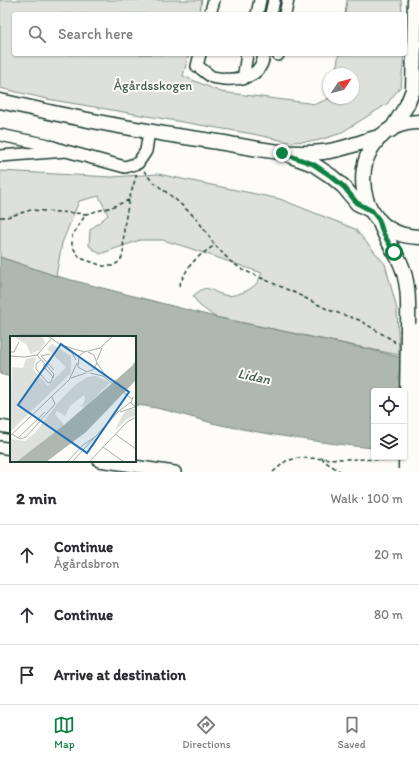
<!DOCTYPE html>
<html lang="en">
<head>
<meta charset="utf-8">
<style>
	:root { --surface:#fff; --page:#f2f2f3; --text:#2b2b33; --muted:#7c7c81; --line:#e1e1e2; --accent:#0b8043 }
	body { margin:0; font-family:Itim,sans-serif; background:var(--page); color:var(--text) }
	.controls { position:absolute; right:12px; bottom:12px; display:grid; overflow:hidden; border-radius:4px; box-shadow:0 1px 3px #0004 }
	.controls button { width:36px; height:36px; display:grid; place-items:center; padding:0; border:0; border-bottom:1px solid var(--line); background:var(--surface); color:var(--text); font:20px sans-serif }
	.compass { position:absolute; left:323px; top:68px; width:36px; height:36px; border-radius:50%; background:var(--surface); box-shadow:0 1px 3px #0004; rotate:55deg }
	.stop { position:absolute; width:12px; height:12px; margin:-9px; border:3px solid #0b8043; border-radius:50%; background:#fff }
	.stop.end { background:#0b8043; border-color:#fff; box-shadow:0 1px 4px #0008 }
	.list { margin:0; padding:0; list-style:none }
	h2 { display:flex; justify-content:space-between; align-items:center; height:52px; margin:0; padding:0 16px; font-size:17px }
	h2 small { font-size:13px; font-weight:400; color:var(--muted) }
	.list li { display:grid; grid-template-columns:26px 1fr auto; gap:12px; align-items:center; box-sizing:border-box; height:60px; padding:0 16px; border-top:1px solid var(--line) }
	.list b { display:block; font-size:15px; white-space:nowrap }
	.list p { margin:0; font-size:13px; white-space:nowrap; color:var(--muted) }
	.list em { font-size:13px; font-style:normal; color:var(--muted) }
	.icon { flex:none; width:22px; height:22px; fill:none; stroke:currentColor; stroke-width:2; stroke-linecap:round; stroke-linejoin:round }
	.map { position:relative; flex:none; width:419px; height:472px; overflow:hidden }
	.search { position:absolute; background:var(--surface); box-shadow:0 1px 3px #0004; left:12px; right:12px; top:12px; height:44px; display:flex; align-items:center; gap:10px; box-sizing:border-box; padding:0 14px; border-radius:4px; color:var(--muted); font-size:15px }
	.sheet { height:232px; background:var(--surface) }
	nav { display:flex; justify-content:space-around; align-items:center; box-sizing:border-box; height:56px; border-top:1px solid var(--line); background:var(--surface); font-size:11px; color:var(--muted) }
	nav a { display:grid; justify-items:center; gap:2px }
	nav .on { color:var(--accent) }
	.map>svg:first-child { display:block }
	.green { fill:#dde0db; stroke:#7e8e88 }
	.water { fill:#aeb8b1; stroke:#75877f }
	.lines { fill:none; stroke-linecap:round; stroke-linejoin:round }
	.minor-casing { stroke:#1f3d34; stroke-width:14 }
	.major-casing { stroke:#1f3d34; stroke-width:17 }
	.path { stroke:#1f3d34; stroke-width:1.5; stroke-dasharray:4 3; stroke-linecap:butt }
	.minor { stroke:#fdfcf7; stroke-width:11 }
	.major { stroke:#fdfcf7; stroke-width:14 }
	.major-bridge-casing { stroke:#1f3d34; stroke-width:17; stroke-linecap:butt }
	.major-bridge { stroke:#fdfcf7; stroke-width:14 }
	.route { stroke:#0b8043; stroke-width:5 }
	.labels { text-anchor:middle; stroke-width:4; stroke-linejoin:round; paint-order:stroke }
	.park-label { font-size:13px; fill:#455e55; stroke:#fdfcf7 }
	.water-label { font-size:14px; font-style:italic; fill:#435c53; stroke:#fdfcf7 }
	.inset-road { fill:none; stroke:#a4b0a9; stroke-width:1 }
	.view { fill:#1f6fb2; fill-opacity:0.15; stroke:#1f6fb2; stroke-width:2 }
	.inset-edge { fill:none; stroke:#1f3d34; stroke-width:2 }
</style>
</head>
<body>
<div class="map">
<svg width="419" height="472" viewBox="0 0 419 472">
	<rect width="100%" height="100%" fill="#fdfcf7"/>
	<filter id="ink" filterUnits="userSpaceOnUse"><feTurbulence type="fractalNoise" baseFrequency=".025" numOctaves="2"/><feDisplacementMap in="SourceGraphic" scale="8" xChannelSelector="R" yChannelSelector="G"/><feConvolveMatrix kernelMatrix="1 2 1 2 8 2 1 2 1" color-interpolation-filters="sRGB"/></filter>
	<g filter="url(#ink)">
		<g class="green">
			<polygon points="0,0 202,0 199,14 14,14 14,54 189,54 183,76 221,92 316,104 330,98 353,98 353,74 335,74 339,54 404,54 401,86 387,104 339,134 316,141 289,142 253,134 47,99 0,88"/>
			<polygon points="347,0 401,0 402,14 345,14"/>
			<path d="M0,171l111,6 47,-3 122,25 75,30 30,35 12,45 2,46 -184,-38 -16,-12 -6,-9c16,-14 15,-5 31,-1 8,3 26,-4 32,-11 2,-2 4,-7 6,-11l-76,-26 -23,-7h-23l-40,14 -11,-8 1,-16 18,-15 -9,-19 -20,5 -17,42 -6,33 -56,-19z"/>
		</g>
		<path class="water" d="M0,257l56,19 159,41 153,32 51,13 -15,29h-30l-1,57c-51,-5 -102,-13 -152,-23 -28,-6 -57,-18 -86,-20v-68h-124v40l-11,-3z"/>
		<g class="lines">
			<g class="minor-casing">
				<g id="minor">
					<polyline points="210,14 214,0"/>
					<polyline points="257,14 260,0"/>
					<polyline points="271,14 274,0"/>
					<polyline points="285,14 288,0"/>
					<path d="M200,54l-3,12c5,3 10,8 15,11 3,1 8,1 12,2 19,1 38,-3 40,-25"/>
					<polyline points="278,55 278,54"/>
					<polyline points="243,79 247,54"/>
					<polyline points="0,135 44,144 62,150"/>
					<polyline points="0,156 66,151 125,167 138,163 146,151 149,131"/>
					<polyline points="0,426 11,428"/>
					<polyline points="0,447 11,449"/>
					<polyline points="99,461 175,472"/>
				</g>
			</g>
			<g class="major-casing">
				<g id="major">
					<path d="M0,101c72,17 145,31 218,41 35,6 70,14 105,10 21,-2 39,-11 59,-16"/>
					<path d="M419,122c-74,1 -75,113 0,115"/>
					<polyline points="391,130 407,105 413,90 415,0"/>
					<polyline points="291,156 313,164 331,176 344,187 357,203 372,211"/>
					<path d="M379,220c5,16 14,28 21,42 10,22 8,45 8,68"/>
				</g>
			</g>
			<g class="path">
				<polyline points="144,171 151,180 176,200 197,219 214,244"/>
				<polyline points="129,200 112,207 86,214 72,236 72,246 80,258 103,266 113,266 120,261 123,255 124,227 129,200 137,173"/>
				<polyline points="0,217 7,217 31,210 86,214"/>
				<path d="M179,286c10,-23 15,-27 36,-41l15,16 13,9 50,22 36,18 30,10 35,21 1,3"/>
				<polyline points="322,457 324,461 341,472"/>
				<polyline points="273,472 286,461 298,458 394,460"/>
			</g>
			<use href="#minor" class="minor"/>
			<use href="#major" class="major"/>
			<g class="major-bridge-casing">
				<g id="major-bridge">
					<polyline points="415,467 419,330"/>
					<polyline points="406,469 408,330"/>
				</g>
			</g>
			<use href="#major-bridge" class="major-bridge"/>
		</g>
	</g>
	<g class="lines" filter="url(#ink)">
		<polyline class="route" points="282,153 313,164 331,176 344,187 357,203 372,211 379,220 383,233 394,252"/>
	</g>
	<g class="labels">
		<g class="park-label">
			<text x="153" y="90">Ågårdsskogen</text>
		</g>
		<g class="water-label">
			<text transform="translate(254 376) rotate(12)" y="5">Lidan</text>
		</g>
	</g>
	<g transform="translate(10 336)">
		<rect width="126" height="126" fill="#fdfcf7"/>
		<path d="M3,0h29l3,7 -5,7 -10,4 -3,-9zM42,8l19,12v17l-61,59 2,-65 11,1 3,-9 10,-2 -3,12 15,17 18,-19 -19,-18zM86,40l14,7 -24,23 -5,1 4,-7 -1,-5 -14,11 -5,10 -8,-5 -2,3 9,11 -48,37h-6v-23l15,2 10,-8 25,-33 15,-15 12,-8zM119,73h6l1,6 -9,4 -12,11 8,-16z" fill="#dde0db"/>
		<path d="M126,24v20l-50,52 -40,30h-30l48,-37 68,-59z" fill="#aeb8b1"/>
		<path class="inset-road" d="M38,0l24,17 4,7M55,10l19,6M0,16h4l5,-10M78,16l6,3 3,8 -3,6 -7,3 -9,-5 1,-11 5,-4 16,-4 13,-12M40,18l-9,2 13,14M27,19l17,19 -3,8 -3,1 -12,-14v-5l5,-4M0,20l15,1 12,-2 15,-17M87,24l5,-12M87,27l9,13M34,28v3l10,11M80,37l13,3 29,23M61,42l15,-5M123,61l-2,6 5,4M110,76l15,-5M2,98l8,5 6,-2 29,-33 -3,-7M105,98l21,15M0,100l59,-56 8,-17M8,102l27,-26M93,111l21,15M57,126l16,-17 12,-8M62,126l46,-50 13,-10M79,126l38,-40 9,-5"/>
		<path class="view" d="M51,8l68,48 -42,61 -69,-48z"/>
		<rect width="126" height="126" class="inset-edge"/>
	</g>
</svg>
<div class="controls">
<button><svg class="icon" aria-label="locate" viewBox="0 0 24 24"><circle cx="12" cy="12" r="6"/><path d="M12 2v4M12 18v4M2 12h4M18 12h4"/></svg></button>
<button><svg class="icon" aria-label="layers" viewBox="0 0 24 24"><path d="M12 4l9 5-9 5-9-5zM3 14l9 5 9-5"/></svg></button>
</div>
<svg class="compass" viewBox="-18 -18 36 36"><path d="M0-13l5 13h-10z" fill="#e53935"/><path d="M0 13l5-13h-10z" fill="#7c7c81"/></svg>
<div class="stop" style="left:394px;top:252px"></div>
<div class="stop end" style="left:282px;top:153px"></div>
<div class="search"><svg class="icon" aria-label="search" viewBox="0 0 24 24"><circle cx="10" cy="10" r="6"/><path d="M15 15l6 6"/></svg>Search here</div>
</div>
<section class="sheet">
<h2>2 min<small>Walk · 100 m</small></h2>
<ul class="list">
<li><svg class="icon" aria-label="ahead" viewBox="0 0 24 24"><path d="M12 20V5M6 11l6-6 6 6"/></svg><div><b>Continue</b><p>Ågårdsbron</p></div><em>20 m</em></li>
<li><svg class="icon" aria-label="ahead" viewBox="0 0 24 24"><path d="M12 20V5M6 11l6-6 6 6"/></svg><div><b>Continue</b></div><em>80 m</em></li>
<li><svg class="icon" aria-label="arrive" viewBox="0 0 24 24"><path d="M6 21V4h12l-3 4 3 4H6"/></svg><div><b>Arrive at destination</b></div></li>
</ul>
</section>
<nav>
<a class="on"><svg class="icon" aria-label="map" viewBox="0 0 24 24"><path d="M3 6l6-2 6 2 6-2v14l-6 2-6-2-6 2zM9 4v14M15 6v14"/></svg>Map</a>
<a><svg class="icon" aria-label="directions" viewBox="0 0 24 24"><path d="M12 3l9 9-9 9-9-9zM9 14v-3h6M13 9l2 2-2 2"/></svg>Directions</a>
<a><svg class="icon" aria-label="saved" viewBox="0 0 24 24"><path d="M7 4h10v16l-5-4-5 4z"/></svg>Saved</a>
</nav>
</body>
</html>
